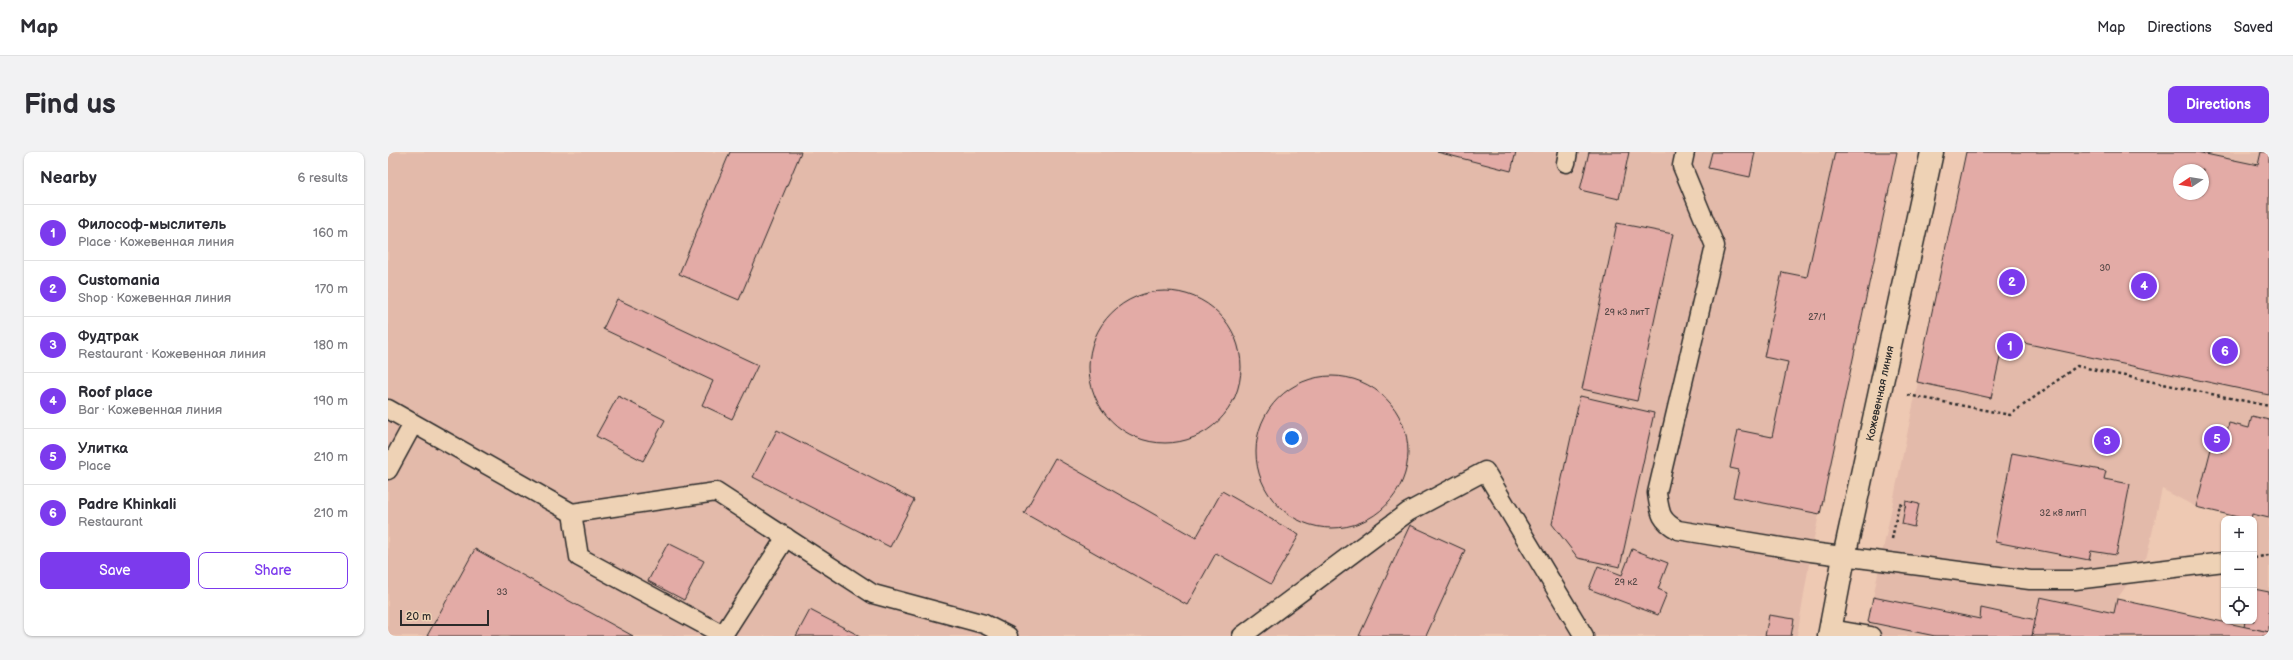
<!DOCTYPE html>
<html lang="en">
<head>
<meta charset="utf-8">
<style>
	:root { --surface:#fff; --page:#f2f2f3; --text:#2b2b33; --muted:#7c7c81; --line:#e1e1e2; --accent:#7c3aed }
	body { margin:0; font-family:"Balsamiq Sans",sans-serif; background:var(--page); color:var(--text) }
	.controls { position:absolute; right:12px; bottom:12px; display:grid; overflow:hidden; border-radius:8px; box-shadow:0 1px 3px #0004 }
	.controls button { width:36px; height:36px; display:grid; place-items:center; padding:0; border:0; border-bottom:1px solid var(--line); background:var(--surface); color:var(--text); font:20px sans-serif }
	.compass { position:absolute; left:1785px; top:12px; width:36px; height:36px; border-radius:50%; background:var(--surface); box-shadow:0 1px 3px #0004; rotate:258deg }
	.scale { position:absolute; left:12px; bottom:10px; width:89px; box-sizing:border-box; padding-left:4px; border:2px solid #2b2b2b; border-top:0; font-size:11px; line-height:14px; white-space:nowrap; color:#2b2b2b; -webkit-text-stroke:3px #eed2b5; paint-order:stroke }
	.you { position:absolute; left:904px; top:286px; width:14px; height:14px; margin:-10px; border:3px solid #fff; border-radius:50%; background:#1a73e8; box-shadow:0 0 0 6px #1a73e833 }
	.badge { display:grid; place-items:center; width:26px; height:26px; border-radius:50%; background:var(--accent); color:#fff; font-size:13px; font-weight:700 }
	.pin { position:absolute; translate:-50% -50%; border:2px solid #fff; box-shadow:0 1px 4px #0006 }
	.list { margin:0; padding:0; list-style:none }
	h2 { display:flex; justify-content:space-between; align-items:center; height:52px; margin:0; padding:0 16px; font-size:17px }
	h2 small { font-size:13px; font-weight:400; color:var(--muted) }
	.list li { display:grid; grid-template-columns:26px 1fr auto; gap:12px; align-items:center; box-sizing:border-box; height:56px; padding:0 16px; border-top:1px solid var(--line) }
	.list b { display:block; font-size:15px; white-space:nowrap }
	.list p { margin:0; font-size:13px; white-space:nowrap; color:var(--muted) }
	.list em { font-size:13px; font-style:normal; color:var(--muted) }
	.actions { display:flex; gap:8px; padding:12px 16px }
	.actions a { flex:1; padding:9px 0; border:1px solid var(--accent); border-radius:8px; text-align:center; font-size:14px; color:var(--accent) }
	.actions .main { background:var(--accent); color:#fff }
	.icon { flex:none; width:22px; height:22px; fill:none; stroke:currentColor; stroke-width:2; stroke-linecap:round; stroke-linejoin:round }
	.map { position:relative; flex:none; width:1881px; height:484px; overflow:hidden; border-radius:8px }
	header { display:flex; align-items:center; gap:24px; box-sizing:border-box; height:56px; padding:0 20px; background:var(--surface); border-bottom:1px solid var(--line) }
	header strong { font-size:19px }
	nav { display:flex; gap:22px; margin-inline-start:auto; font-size:14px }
	.intro { display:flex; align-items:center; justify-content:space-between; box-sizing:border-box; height:96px; padding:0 24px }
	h1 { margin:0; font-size:28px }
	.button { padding:10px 18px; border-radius:8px; background:var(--accent); color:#fff; font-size:14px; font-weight:700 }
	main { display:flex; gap:24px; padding:0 24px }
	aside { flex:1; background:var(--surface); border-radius:8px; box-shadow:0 1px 3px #0004 }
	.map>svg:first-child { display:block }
	.built { fill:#e3baaa; fill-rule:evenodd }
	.building { fill:#e3aba6; stroke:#2b2b2b; fill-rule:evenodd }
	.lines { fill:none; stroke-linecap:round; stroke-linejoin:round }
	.lane-casing { stroke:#2b2b2b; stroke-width:21 }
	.street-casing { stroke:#2b2b2b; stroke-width:25 }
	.path { stroke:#2b2b2b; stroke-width:2.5; stroke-dasharray:3 3; stroke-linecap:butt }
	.lane { stroke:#eed2b5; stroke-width:18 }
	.street { stroke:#eed2b5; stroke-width:22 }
	.labels { text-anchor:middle; stroke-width:3; stroke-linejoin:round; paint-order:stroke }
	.number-label { font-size:9px; fill:#594b4a }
	.street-label { font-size:11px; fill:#2b2b2b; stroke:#eed2b5 }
</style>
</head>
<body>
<header>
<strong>Map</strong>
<nav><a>Map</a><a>Directions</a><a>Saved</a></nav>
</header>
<div class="intro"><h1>Find us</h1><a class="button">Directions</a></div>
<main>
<aside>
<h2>Nearby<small>6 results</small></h2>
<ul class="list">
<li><span class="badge">1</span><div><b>Философ-мыслитель</b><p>Place · Кожевенная линия</p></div><em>160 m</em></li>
<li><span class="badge">2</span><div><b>Customania</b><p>Shop · Кожевенная линия</p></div><em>170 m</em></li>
<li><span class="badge">3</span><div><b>Фудтрак</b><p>Restaurant · Кожевенная линия</p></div><em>180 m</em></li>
<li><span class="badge">4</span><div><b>Roof place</b><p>Bar · Кожевенная линия</p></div><em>190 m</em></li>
<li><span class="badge">5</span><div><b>Улитка</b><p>Place</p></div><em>210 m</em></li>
<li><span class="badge">6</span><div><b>Padre Khinkali</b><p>Restaurant</p></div><em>210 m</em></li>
</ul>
<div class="actions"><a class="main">Save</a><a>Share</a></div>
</aside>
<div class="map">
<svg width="1881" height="484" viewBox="0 0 1881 484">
	<rect width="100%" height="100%" fill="#eec9b3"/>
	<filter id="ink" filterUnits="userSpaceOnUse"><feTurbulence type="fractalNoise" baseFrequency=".025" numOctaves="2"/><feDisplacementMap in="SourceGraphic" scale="8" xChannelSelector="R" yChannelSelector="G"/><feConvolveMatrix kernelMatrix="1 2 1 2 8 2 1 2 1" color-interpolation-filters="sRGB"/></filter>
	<g filter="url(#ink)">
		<g class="built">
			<polygon points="0,0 1509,0 1423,400 1409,484 0,484"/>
			<path d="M1578,0h303v480l-25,-5 1,-6h9v-102h-8l-50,-12 -34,-18 -15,67 -30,43 -3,14 -73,-16 -9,39h-167zM1791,18h24v24h-24z"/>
		</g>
		<g class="building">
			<polygon points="342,0 413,0 351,148 291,122"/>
			<polygon points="1049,0 1128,0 1123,19"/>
			<polygon points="1201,0 1241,0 1231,47 1192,38"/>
			<polygon points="1324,0 1367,0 1362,25 1320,16"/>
			<polygon points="1447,0 1509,0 1432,362 1345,345 1351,318 1342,316 1350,278 1384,285 1400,210 1376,205 1394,120 1419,125"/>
			<path d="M1578,0h230l62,13 3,-13h8v243l-250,-53 -3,15 -15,-4 -10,45 -74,-16zM1791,18h24v24h-24z"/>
			<polygon points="1229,71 1285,82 1249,249 1194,237"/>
			<circle cx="777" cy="215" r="76"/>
			<polygon points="229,147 370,213 344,267 314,253 325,229 215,177"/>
			<circle cx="944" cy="300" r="76"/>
			<polygon points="230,244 277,268 255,309 208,284"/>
			<polygon points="1192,244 1266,261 1232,415 1190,406 1164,372"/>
			<polygon points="1864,264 1881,268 1881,366 1864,362 1863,367 1858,367 1808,355 1823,297 1834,300 1841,271 1861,276"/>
			<polygon points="389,278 526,348 502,395 365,325"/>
			<polygon points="1624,301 1718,319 1716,327 1742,332 1728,403 1703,399 1701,408 1607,390"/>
			<polygon points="667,306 808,386 834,339 911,383 883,432 828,401 799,453 636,361"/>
			<polygon points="1518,349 1531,352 1526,375 1514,372"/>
			<polygon points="1022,373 1077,398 1038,484 971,484"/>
			<polygon points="280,391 316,409 296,448 260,429"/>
			<polygon points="87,397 245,484 39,484"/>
			<polygon points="1244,397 1280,411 1270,437 1279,441 1270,463 1201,437 1210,414 1234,423"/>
			<polygon points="1866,437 1881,440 1881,480 1856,475 1857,469 1866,469"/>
			<polygon points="1485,445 1592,467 1593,456 1648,468 1644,484 1547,484 1480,470"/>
			<polygon points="1652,445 1726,461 1729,447 1881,480 1881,484 1644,484"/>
			<polygon points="422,458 472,484 408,484"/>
			<polygon points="1381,463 1406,467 1403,484 1377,484"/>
		</g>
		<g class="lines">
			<g class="lane-casing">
				<g id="lane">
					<path d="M1297,0l-3,14 33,80 -58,247c3,20 3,27 21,37l133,22 219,28h45l149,-18"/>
					<polyline points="1178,11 1180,0"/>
					<polyline points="0,257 184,361 328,340 485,442 596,472 620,484"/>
					<polyline points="0,318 25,272"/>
					<polyline points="184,361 191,405 335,483 398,385"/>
					<polyline points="1443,477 1483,484"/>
					<polyline points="854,484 1020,360 1097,319 1196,484"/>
				</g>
			</g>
			<g class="street-casing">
				<g id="street">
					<path id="s1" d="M1441,484l15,-79 88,-405"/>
				</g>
			</g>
			<g class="path">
				<polyline points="1520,243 1622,263 1689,214 1881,254"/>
				<polyline points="1504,387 1511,352 1518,354"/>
				<polyline points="1866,406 1881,403"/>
			</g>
			<use href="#lane" class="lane"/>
			<use href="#street" class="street"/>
		</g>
	</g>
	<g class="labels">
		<g class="number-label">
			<text x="1717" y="119">30</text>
			<text x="1239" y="163">29 к3 литТ</text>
			<text x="1429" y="168">27/1</text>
			<text x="1675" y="364">32 к8 литП</text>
			<text x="1238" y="433">29 к2</text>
			<text x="114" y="443">33</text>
		</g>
		<g class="street-label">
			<text dy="4" stroke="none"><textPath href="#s1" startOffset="248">Кожевенная линия</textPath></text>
		</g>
	</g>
</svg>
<div class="controls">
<button>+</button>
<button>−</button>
<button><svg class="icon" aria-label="locate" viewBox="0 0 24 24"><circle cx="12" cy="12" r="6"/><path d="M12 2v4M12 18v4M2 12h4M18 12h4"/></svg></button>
</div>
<svg class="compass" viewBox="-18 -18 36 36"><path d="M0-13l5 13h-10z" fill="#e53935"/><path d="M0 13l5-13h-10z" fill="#7c7c81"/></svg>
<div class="scale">20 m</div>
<div class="you"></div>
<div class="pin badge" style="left:1622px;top:194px">1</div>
<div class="pin badge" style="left:1624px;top:130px">2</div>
<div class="pin badge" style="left:1719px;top:289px">3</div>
<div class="pin badge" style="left:1756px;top:134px">4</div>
<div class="pin badge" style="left:1829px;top:287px">5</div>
<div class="pin badge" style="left:1837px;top:199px">6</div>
</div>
</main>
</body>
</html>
